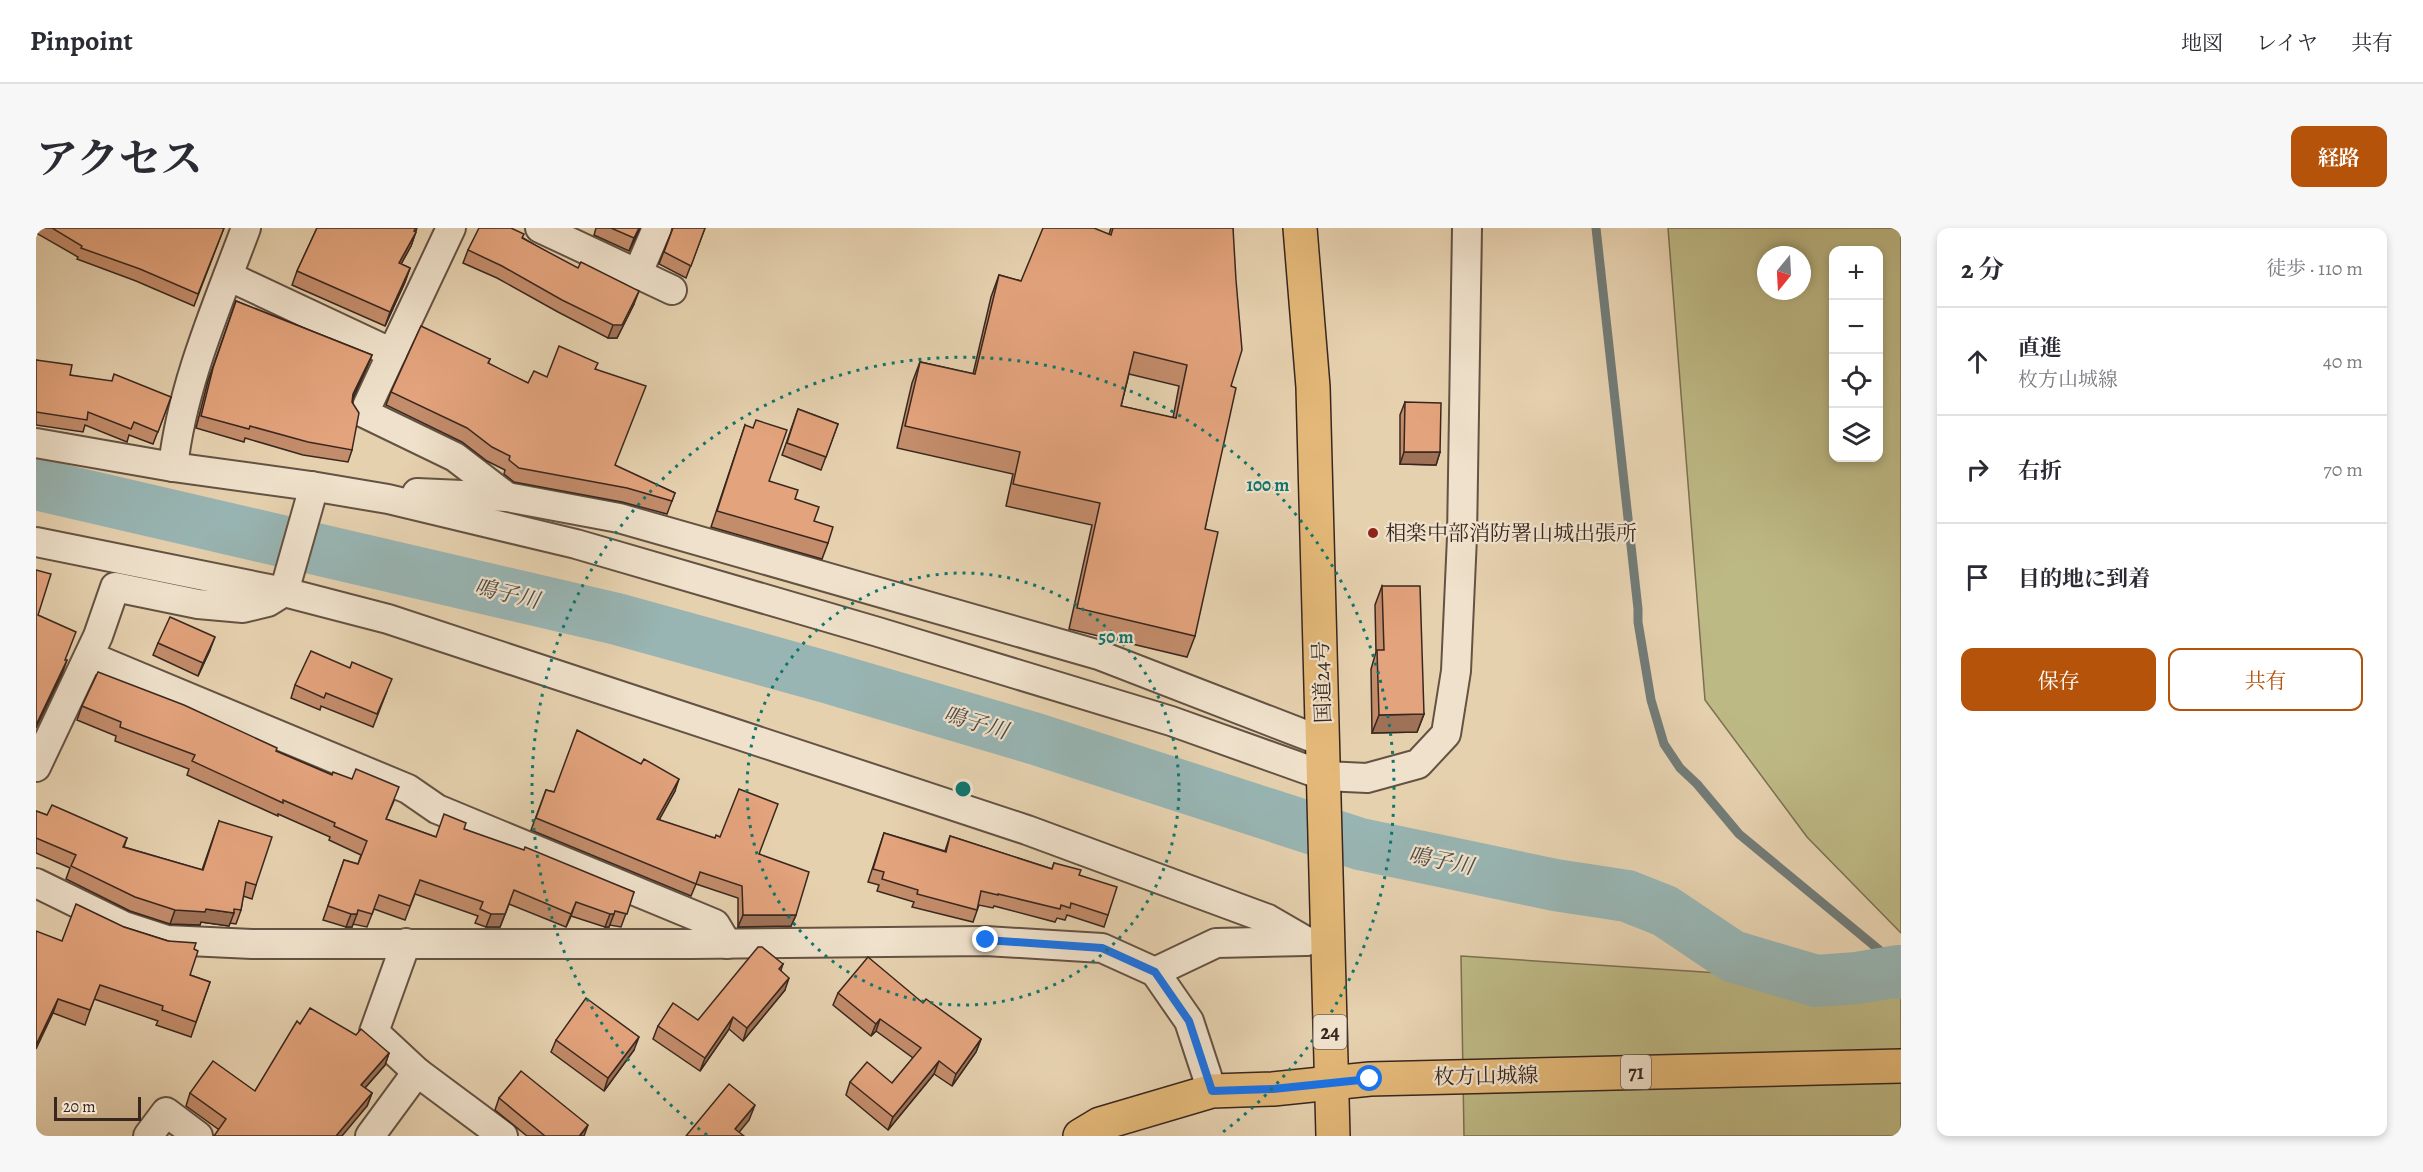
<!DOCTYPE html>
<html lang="ja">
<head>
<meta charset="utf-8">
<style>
	:root { --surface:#fff; --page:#f7f7f7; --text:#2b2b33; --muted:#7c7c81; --line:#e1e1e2; --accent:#b45309 }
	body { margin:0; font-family:Alegreya,"Noto Serif JP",serif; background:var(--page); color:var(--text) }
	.controls { position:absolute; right:18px; top:18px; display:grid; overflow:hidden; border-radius:12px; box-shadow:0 3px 9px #0003 }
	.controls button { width:54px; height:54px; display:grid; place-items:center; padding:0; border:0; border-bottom:2px solid var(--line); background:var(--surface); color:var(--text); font:30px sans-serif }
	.compass { position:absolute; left:1721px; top:18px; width:54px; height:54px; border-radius:50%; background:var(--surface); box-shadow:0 3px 9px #0003; rotate:198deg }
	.scale { position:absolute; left:18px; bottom:15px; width:87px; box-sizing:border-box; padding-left:6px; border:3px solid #39271f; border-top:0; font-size:16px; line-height:21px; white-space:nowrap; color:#39271f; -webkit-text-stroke:4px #efe1cb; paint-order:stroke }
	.stop { position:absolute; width:18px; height:18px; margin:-14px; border:4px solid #1a73e8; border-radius:50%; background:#fff }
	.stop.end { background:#1a73e8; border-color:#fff; box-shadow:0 2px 6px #0008 }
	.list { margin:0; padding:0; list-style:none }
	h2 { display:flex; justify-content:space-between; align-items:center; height:78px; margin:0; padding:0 24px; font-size:26px }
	h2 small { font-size:20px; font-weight:400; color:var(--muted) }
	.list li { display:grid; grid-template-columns:39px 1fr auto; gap:18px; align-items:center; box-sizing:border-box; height:108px; padding:0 24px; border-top:2px solid var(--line) }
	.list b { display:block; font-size:22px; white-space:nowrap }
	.list p { margin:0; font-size:20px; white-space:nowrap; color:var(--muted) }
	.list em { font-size:20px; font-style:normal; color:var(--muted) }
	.actions { display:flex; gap:12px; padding:18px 24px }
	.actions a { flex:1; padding:14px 0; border:2px solid var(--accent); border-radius:12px; text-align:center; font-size:21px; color:var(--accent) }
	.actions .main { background:var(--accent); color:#fff }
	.icon { flex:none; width:33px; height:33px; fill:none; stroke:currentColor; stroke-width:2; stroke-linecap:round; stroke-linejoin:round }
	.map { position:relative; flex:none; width:1865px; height:908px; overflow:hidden; border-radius:12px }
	header { display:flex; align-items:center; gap:36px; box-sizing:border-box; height:84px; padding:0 30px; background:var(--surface); border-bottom:2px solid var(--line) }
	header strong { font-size:28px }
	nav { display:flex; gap:33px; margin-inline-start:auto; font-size:21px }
	.intro { display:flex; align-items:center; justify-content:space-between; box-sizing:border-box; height:144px; padding:0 36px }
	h1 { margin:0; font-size:42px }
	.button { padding:15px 27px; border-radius:12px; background:var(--accent); color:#fff; font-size:21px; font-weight:700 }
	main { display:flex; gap:36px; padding:0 36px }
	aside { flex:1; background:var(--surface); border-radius:12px; box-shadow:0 3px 9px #0003 }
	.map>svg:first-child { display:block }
	.green { fill:#bdb985; stroke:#7b7052; stroke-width:1.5; fill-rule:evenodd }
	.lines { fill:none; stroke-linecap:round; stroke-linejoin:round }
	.stream { stroke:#727c78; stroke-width:9 }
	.river { stroke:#98b5b3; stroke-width:52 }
	.minor-casing { stroke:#645243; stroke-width:32 }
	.primary-casing { stroke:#39271f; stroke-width:36 }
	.trunk-casing { stroke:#39271f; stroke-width:36 }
	.minor { stroke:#efe1cb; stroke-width:28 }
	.primary { stroke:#e3b878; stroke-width:33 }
	.trunk { stroke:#e3b878; stroke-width:33 }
	.wall { fill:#c38c6b; stroke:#39271f; stroke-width:1.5; fill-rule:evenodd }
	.shaded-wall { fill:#9f7257; stroke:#39271f; stroke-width:1.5 }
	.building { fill:#e3a37c; stroke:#39271f; stroke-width:1.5; fill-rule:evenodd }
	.route { stroke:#1a73e8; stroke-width:8 }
	.ring { fill:none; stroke:#0f766e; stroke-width:3; stroke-dasharray:3 6 }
	.poi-dot { fill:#8f2418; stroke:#efe1cb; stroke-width:2 }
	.labels { text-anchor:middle; stroke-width:4.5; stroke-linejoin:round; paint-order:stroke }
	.shield { fill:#efe1cb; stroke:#705f53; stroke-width:1.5 }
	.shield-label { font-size:20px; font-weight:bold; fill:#39271f }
	.poi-label { font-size:21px; fill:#39271f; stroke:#efe1cb; text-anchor:start }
	.street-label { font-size:21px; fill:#39271f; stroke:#efe1cb }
	.water-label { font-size:22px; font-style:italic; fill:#514a44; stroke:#efe1cb }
	.centre { fill:#0f766e; stroke:#efe1cb; stroke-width:3 }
	.ring-label { font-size:18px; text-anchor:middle; font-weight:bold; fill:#0f766e; stroke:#efe1cb; stroke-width:4.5; stroke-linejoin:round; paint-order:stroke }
</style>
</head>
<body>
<header>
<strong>Pinpoint</strong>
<nav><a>地図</a><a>レイヤ</a><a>共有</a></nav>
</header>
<div class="intro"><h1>アクセス</h1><a class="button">経路</a></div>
<main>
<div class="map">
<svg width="1865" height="908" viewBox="0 0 1865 908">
	<rect width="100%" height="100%" fill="#e6d1af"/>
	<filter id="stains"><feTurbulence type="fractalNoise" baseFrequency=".00333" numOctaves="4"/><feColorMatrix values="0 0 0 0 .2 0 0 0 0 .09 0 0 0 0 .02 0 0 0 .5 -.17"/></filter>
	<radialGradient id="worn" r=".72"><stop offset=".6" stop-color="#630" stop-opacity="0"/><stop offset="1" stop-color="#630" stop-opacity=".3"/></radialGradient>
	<g class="green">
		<path d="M1632,0h233v705l-94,-96 -102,-137zM1798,22h44v208h-44zM1730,27h36v36h-36z"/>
		<polygon points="1425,728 1865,757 1865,908 1428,908"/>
	</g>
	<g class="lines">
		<polyline class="stream" points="1560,0 1602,381 1602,394 1615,472 1628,516 1644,540 1661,556 1703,606 1853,730 1863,743"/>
		<polyline class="river" points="0,256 581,391 790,449 1000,511 1324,616 1519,657 1591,668 1629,683 1696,728 1780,753 1821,750 1863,743 1865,745"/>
		<g class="minor-casing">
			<g id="minor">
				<polyline points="504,0 636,62"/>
				<polyline points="601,47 621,0"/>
				<polyline points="192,48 356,125 415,0"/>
				<polyline points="356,125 328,185 419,229 471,269"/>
				<polyline points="0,215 137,239 275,258 352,271 540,316 842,404 1135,493 1289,548 1331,550 1382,536 1410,506 1420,443 1426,309 1431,0"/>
				<path d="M137,239c9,-82 44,-161 73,-239"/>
				<polyline points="381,265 471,269 583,290 1063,427 1288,514"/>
				<polyline points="0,314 248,364 352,391 991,602 1232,691 1270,713"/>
				<polyline points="53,428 372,561 401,581 679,696 691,716"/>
				<polyline points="0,539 62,408 79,359 162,376 207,380 232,374 248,364 275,269 275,258"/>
				<polyline points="0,655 88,698 131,712 216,716 655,716 950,713 1066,720 1119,744 1180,715 1270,713"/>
				<polyline points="370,715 338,804 381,844 467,908"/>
				<polyline points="1119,744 1153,793 1176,863"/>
				<polyline points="112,908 130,884 162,908"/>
				<polyline points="334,908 381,844"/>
			</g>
		</g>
		<g class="primary-casing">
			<polyline id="primary" points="1044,908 1064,896 1176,863 1237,861 1334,851 1865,838"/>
		</g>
		<g class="trunk-casing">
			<polyline id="trunk" points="1264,0 1277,159 1297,908"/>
		</g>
		<use href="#minor" class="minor"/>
		<use href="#primary" class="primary"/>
		<use href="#trunk" class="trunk"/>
	</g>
	<g class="wall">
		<polygon points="0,0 188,0 158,78 100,53 41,31 42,29 0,5"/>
		<polygon points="281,0 381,0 375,18 365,36 374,40 369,54 349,98 256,57 261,43"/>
		<polygon points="560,0 604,0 593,23 558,7"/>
		<polygon points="637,0 669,0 650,50 623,36"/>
		<path d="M1075,0h122l-2,158 -26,143 -10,107 -8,21 -118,-28 23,-104 -86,-19 7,-32 -116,-26 15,-65 8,-21 53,12 18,-77 8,-22 22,6 88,-47zM1093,146l50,12 -6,32 -52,-12z"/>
		<polygon points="487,10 598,76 581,110 572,110 522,84 461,50 427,35 432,22"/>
		<polygon points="200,73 336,127 331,139 317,170 316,222 312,234 267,227 209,210 208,214 160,200 172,153"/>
		<polygon points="454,131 452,136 492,155 511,149 560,141 579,238 639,265 631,286 586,274 478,254 468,246 469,242 451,233 426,214 350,177 355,164"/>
		<polygon points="0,132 34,147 135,169 117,216 93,207 91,214 49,197 47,204 0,197"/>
		<polygon points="1369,174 1404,224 1400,237 1364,236 1364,187"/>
		<polygon points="762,181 802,196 785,242 746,227"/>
		<polygon points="709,197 733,253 759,271 778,293 792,315 786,331 675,299"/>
		<polygon points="1346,358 1388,486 1381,504 1336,505 1335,441 1340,424 1339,377"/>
		<polygon points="122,415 174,422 162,448 117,427"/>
		<polygon points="314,440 351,463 337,499 285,478 284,482 255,470 259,457"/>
		<polygon points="46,478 240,523 358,573 350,591 400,609 428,601 598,664 585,699 574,697 573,699 569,699 535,688 530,699 473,676 464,699 450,699 439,695 442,688 379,666 369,692 338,681 331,699 317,696 316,699 310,699 287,692 308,632 322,636 325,627 293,612 294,609 242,586 242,588 151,547 153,541 79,513 80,508 41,492"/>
		<polygon points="510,562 518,564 639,563 623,592 724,626 760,687 755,698 702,699 702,670 660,656 655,668 495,602"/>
		<polygon points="0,583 11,587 91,610 88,619 166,642 183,593 220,657 216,671 207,668 205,682 200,696 194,695 193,698 165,694 164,697 134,696 94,683 30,651 34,640 0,625"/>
		<polygon points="848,605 909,623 914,608 1016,641 1018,635 1043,647 1072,687 1068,699 1031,687 1029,692 1021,690 1019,694 958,678 957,680 943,677 937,694 876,679 878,674 841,663 843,657 832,654"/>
		<polygon points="88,699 158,721 154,747 174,754 155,809 120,797 122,793 58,771 49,797 17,785 26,713"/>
		<polygon points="747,736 745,742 749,762 707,813 693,801 664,843 617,811 622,798 662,792"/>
		<polygon points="802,765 887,775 945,811 940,824 916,858 898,846 852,902 810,867 814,854 856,855 877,830 840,803 835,808 797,777"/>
		<polygon points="264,796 320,807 353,825 349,837 329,860 336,865 331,878 182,901 150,878 154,865 219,863"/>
		<polygon points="520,812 598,822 568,863 515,824"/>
		<polygon points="463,870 548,908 491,908 459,882"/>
	</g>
	<g class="shaded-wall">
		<polygon points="603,0 604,0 593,23 598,10"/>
		<polygon points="380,4 375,18 358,49 363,35"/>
		<polygon points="374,40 369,54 349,98 354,84"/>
		<polygon points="603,63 598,76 581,110 572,110 577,97"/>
		<polygon points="336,127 331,139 313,179 317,166"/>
		<polygon points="1368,224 1404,224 1400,237 1364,236"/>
		<polygon points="179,409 174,422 162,448 167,435"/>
		<polygon points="31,432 26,446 0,500 0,497"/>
		<polygon points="1388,486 1381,504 1336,505 1343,487"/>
		<polygon points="643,551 639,563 617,603 621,591"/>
		<polygon points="540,674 535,688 530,699 535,686"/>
		<polygon points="473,676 464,699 450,699 455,686"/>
		<polygon points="170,681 198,685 193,698 165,694 164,697 134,696 139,682"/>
		<polygon points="315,686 321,686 316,699 310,699"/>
		<polygon points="574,686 578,686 573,699 569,699"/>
		<polygon points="707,687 760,687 755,698 702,699"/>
		<polygon points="753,750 749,762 707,813 711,800"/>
		<polygon points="22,771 17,785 0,821 0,817"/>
		<polygon points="697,789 693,801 664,843 669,830"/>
		<polygon points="844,791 840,803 835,808 840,796"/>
		<polygon points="603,809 598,822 568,863 572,850"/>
		<polygon points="945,811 940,824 916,858 920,846"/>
		<polygon points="353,825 349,837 320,870 325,857"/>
		<polygon points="903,833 898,846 852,902 857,889"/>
		<polygon points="336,865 331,878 306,908 300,908"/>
		<polygon points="719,877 713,892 700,908 699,901"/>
		<polygon points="552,897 548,908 544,908"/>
	</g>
	<g class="building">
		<polygon points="16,0 188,0 162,66 104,41 45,20 46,18"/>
		<polygon points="281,0 380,0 378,3 380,4 363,35 374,40 354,84 261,43"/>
		<polygon points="443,0 475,0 488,6 486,10 542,40 545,34 603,63 586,97 577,97 526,72 466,38 432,22"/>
		<polygon points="575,0 603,0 598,10"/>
		<polygon points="637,0 669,0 655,38 628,24"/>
		<path d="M1007,0h51l17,7 2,-7h120l3,52 6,70 -11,36 5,2 -31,141 13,3 -23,104 -118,-28 23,-105 -87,-19 7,-32 -115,-26 15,-64 55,12 24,-99 22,6zM1098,124l53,13 -11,53 -55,-12z"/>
		<polygon points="200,73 336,127 317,166 316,174 323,185 316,222 272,214 214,198 213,201 165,188 177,140"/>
		<polygon points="385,98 454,131 452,135 492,155 498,143 511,149 523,118 562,135 559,141 610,158 579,237 639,265 636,273 591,260 483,240 473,232 474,228 456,219 431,200 355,164"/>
		<polygon points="0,132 36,137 34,147 76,153 78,146 135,169 122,204 98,194 95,201 52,184 51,192 0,184"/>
		<polygon points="1369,174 1405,175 1404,224 1368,224"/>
		<polygon points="762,181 802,196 790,229 751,215"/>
		<polygon points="720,192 751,202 733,253 762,262 759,271 783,279 778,293 797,299 792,315 681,283 709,197 717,200"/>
		<polygon points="0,342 15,346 2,387 40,404 29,432 31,432 0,497"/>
		<polygon points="1346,358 1384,358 1388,486 1343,487 1341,422 1348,422"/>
		<polygon points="134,389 179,409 167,435 122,415"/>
		<polygon points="275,423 314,440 316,434 356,451 341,486 290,465 288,470 259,457"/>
		<polygon points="62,444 148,477 241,520 240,523 296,547 297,544 316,551 320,541 363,559 350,591 400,609 408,586 430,595 428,601 488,622 489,619 598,664 591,686 579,683 578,686 574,686 540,674 535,686 478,662 469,686 455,686 444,681 447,674 384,652 374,678 343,667 336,686 322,682 321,686 315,686 292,678 308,632 322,636 331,613 298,598 299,595 247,572 247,575 156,533 159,527 84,499 85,494 46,478"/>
		<polygon points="541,502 605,536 608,531 643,551 621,591 679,610 680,607 684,609 703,561 742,576 723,626 773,644 760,687 707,687 706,658 664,644 660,656 500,590 510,562 518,564"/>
		<polygon points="16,577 91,610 87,619 167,642 183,593 236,609 220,657 210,654 205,682 198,681 198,685 170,681 169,684 139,682 99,669 35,638 40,627 0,610 0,583 11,587"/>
		<polygon points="848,605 910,624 914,608 1016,641 1018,635 1045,642 1043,647 1081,659 1072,687 1035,675 1034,680 1025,677 1024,681 962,666 962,667 945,663 941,682 881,666 882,662 846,651 848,644 837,641"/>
		<polygon points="40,676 88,699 132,713 160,715 158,721 162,723 154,747 174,754 160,794 126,782 127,778 64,757 54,782 22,771 0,817 0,703 26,713"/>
		<polygon points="722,719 726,719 747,736 743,741 753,750 711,800 697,789 669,830 622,798 637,775 662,792"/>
		<polygon points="832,729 887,775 890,771 945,811 920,846 903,833 857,889 814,854 831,834 856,855 885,820 844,791 840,796 802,765"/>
		<polygon points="550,770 603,809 572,850 520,812"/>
		<polygon points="274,780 320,807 325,801 353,825 325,857 336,865 300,908 178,908 190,891 154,865 177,833 219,863 261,793 264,796"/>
		<polygon points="485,843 552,897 544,907 546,908 509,908 463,870"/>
		<polygon points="693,856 719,877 699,901 708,908 650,908"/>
	</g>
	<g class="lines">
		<polyline class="route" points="950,712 1066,720 1119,744 1153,793 1176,863 1237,861 1334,851"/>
	</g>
	<g class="ring">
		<circle cx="927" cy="561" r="216"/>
		<path d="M671 907A431 431 0 1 1 1183 907"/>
	</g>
	<circle class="poi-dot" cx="1337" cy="305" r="6"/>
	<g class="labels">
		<g class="shield">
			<rect x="1277.5" y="787" width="33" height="34" rx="4.5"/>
			<rect x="1585" y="827" width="30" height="34" rx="4.5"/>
		</g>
		<g class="shield-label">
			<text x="1294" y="811">24</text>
			<text x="1600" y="851">71</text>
		</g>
		<g class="poi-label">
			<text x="1349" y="312">相楽中部消防署山城出張所</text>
		</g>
		<g class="street-label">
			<text transform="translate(1286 454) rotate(-92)" y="7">国道24号</text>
			<text transform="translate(1450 848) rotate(-1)" y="7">枚方山城線</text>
		</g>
		<g class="water-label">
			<text transform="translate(471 365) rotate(13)" y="8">鳴子川</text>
			<text transform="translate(940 494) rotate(16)" y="8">鳴子川</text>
			<text transform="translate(1405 632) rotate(11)" y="8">鳴子川</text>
		</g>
	</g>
	<circle cx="927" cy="561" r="9" class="centre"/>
	<g class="ring-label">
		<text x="1232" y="263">100 m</text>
		<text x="1080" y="415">50 m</text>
	</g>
	<rect width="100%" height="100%" filter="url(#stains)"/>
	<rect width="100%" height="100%" fill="url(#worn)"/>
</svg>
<div class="controls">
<button>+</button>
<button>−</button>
<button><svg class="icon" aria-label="locate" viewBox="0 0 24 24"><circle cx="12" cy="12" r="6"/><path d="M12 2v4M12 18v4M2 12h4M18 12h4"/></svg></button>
<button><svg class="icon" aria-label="layers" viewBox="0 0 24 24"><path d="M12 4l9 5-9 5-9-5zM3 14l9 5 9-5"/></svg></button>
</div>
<svg class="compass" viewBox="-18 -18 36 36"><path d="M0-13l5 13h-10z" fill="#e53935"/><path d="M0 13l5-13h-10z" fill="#7c7c81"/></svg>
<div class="scale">20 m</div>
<div class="stop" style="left:1334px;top:851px"></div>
<div class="stop end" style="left:950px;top:712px"></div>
</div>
<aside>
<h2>2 分<small>徒歩 · 110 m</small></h2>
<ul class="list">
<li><svg class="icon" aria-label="ahead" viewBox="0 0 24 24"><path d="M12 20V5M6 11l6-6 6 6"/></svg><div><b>直進</b><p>枚方山城線</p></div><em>40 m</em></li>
<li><svg class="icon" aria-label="right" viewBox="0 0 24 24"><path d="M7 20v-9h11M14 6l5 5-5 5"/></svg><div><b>右折</b></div><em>70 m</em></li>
<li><svg class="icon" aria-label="arrive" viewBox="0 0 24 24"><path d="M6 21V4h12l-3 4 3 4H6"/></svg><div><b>目的地に到着</b></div></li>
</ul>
<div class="actions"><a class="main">保存</a><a>共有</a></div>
</aside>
</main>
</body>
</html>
